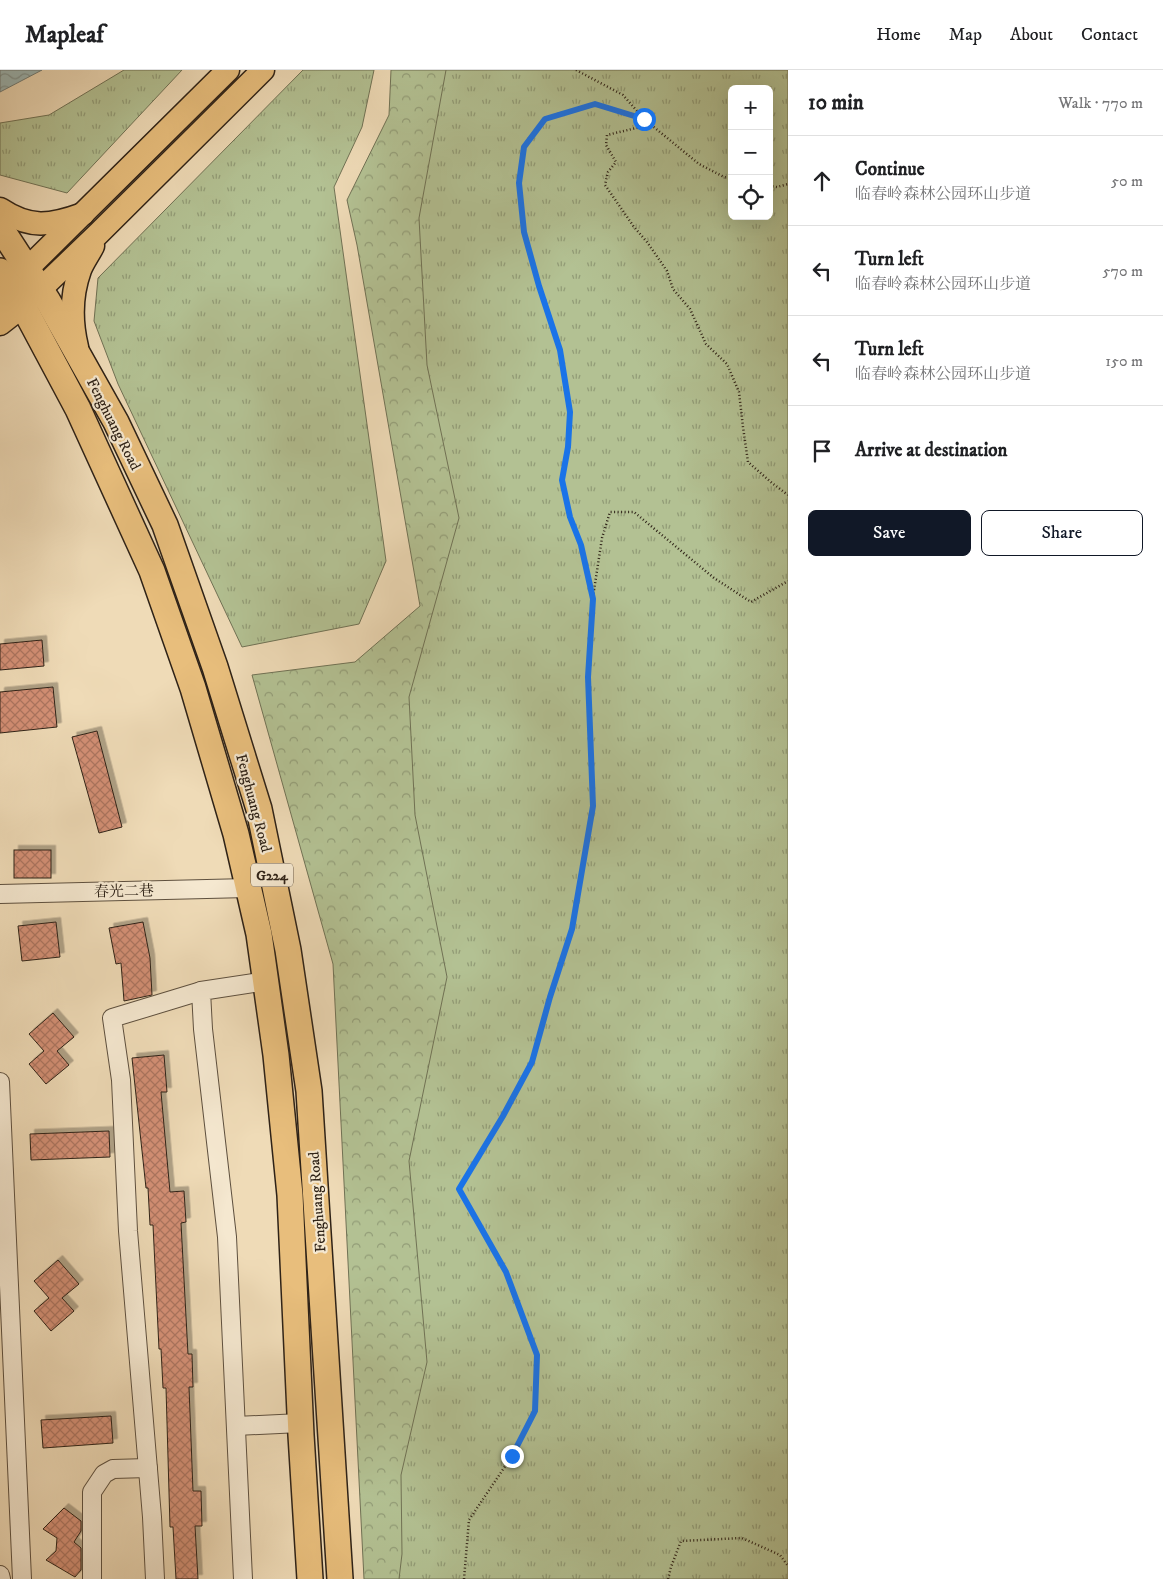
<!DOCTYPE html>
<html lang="en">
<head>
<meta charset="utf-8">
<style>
	:root { --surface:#fff; --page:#f6f6f6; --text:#202124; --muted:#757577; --line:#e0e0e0; --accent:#111827 }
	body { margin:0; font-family:"IM FELL DW Pica","Noto Serif SC",serif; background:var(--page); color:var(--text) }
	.controls { position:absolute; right:15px; top:15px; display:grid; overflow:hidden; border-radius:8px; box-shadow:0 5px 20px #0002 }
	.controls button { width:45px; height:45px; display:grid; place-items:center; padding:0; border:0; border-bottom:1px solid var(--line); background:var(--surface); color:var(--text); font:25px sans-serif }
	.stop { position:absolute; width:15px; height:15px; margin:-11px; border:4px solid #1a73e8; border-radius:50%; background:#fff }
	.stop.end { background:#1a73e8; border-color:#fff; box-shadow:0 1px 5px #0008 }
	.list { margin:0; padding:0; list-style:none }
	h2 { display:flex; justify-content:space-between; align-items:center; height:65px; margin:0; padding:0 20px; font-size:21px }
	h2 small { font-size:16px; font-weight:400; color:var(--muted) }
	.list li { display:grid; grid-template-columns:32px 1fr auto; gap:15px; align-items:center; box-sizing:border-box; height:90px; padding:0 20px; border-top:1px solid var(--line) }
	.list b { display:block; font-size:19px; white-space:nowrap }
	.list p { margin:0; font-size:16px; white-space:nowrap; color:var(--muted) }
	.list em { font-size:16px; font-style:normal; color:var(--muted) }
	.actions { display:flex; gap:10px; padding:15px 20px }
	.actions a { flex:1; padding:11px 0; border:1px solid var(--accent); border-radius:8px; text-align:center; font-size:18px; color:var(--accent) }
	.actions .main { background:var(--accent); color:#fff }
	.icon { flex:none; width:28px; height:28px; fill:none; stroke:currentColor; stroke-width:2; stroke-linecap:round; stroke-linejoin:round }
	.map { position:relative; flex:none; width:788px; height:1509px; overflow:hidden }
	header { display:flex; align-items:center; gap:30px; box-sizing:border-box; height:70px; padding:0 25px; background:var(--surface); border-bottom:1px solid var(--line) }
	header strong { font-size:24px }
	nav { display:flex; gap:28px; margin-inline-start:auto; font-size:18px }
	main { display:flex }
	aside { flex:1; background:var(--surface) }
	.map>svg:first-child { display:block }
	.forest { fill:url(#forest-crowns); stroke:#707255; fill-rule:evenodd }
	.park { fill:url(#park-tufts); stroke:#707255; fill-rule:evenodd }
	.water { fill:url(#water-waves); stroke:#717d78 }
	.building { fill:url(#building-cross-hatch); stroke:#2e2217; filter:url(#shadow) }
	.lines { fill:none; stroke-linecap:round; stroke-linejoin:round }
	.minor-casing { stroke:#5e503f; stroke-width:20 }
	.major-casing { stroke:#2e2217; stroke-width:25 }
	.highway-casing { stroke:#2e2217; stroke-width:28 }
	.path { stroke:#2e2217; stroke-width:2.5; stroke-dasharray:1 2.5; stroke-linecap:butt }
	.minor { stroke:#f5e8d0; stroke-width:18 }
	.major { stroke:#e8be7c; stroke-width:22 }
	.highway { stroke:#e8be7c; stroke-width:25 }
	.route { stroke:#1a73e8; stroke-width:6 }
	.labels { text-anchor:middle; stroke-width:4.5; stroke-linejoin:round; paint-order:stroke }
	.shield { fill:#f5e8d0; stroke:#6a5d4e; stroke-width:1 }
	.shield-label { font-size:14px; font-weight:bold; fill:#2e2217 }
	.street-label { font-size:15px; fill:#2e2217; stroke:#f5e8d0 }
</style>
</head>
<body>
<header>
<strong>Mapleaf</strong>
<nav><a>Home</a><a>Map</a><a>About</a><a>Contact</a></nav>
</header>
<main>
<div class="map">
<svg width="788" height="1509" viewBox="0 0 788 1509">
	<defs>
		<pattern id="forest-crowns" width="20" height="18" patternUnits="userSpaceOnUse" patternTransform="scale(1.25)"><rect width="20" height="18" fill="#b3c193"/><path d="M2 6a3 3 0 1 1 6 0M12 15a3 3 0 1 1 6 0" fill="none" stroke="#929c77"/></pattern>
		<pattern id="park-tufts" width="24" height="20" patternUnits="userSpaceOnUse" patternTransform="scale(1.25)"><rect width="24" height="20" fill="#b3c193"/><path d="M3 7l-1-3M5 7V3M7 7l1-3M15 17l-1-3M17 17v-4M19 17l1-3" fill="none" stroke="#929c77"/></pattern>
		<pattern id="water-waves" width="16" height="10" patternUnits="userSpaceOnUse" patternTransform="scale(1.25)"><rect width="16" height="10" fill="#9db9b8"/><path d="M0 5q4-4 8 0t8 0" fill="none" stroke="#809695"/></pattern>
		<pattern id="building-cross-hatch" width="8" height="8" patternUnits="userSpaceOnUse" patternTransform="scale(1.25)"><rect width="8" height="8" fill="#d49076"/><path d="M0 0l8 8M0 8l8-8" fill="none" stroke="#ac7560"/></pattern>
		<filter id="shadow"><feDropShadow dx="4.5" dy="-4.5" stdDeviation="0" flood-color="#0004"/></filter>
	</defs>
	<rect width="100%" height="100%" fill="#efdbb7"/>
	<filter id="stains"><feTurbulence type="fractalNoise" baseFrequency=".004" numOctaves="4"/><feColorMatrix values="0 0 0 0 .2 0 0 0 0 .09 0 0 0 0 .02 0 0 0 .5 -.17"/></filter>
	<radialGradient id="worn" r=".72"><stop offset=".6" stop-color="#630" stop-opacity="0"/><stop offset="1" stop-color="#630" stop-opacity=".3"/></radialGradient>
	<path class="forest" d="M391,0h397v1509h-424l-31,-615 -81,-289 103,-13 65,-56 -63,-361 -10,-45 42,-85zM732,19h37v127h-37z"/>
	<g class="park">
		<polygon points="124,0 182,0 67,123 0,105 0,53 49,45"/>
		<polygon points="303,0 374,0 362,57 334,117 386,491 359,554 242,577 118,314 94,251 98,208"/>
		<path d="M446,0h342v1509h-389l3,-25 -1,-79 26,-113 -18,-201 38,-184 -32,-162 -6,-118 50,-179 -32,-153 -8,-147zM732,19h37v127h-37z"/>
	</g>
	<polygon class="water" points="0,0 42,0 0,22"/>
	<g class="building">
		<polygon points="42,570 44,596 0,600 0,574"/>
		<polygon points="53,617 57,657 0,663 0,622"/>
		<polygon points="97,661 122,757 99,763 72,667"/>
		<rect x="14" y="780" width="37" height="28"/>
		<polygon points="56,852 60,887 22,891 18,856"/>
		<polygon points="143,852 150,888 152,925 124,931 121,893 116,894 109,858"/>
		<polygon points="53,943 74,967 57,981 69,995 46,1014 29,994 44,981 29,964"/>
		<polygon points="164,985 167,1022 161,1022 170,1122 184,1121 186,1152 181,1153 188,1284 192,1284 193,1317 189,1317 193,1421 201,1421 202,1456 195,1456 198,1509 176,1509 173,1457 170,1457 166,1318 163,1318 161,1279 159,1279 153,1155 150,1155 148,1118 146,1118 132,988"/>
		<polygon points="109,1061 110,1087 31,1090 30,1064"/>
		<polygon points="58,1190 79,1214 62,1228 74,1241 51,1261 34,1241 49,1228 34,1211"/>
		<polygon points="111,1346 113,1373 43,1378 41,1350"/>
		<polygon points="64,1438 81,1451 81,1461 74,1472 81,1478 81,1500 75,1507 46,1490 56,1481 57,1468 43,1459"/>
	</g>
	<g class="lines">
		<g class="minor-casing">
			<g id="minor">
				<polyline points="0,824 248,818"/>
				<polyline points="0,1012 22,1509"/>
				<polyline points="236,1356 300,1353"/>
				<polyline points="0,1505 1,1509"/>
				<polyline points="92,1509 92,1422 104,1404 113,1399 148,1398"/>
				<polyline points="155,1509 152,1447 128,1161 121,1010 112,948 201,921"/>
				<polyline points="243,1509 227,1167 203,959 201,921 266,911"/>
			</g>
		</g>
		<g class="major-casing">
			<g id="major">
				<path d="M0,139c30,20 50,17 83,5"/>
				<polyline points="0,231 12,221 27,199 228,0"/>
				<polyline points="0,254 23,236 99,163 263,0"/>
				<path d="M77,277c-6,-25 -6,-52 3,-77 3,-8 9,-16 13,-24"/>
			</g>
		</g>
		<g class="highway-casing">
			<g id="highway">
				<polyline points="0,157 48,231 116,352 165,455 215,597 259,739 288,880 309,1021 340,1509"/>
				<polyline points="0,201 23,236 78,339 152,501 193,618 236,764 259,864 276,985 290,1125 301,1365 310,1509"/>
			</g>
		</g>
		<g class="path">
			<polyline points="576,0 623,25 644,49"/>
			<polyline points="648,53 649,55 607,65 606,75 616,92 608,102 605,115 634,157 647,172 667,201 673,219 690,239 706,274 727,294 739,322 743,357 748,392 772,413 788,425"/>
			<polyline points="769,116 777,117 788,114"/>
			<polyline points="593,527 602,468 610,442 634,442 714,508 751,532 788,511"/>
			<polyline points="464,1509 469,1450 512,1386 535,1341 537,1285 506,1202 459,1119 503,1046 532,992 549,927 572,859 593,736 589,607 593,529 581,475 570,447 562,410 568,377 570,342 560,279 539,217 524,162 519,113 524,77 545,49 595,34 644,49 699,94 724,107 732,109"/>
			<polyline points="668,1509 671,1497 681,1471 742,1468 780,1485 788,1496"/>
		</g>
		<use href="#minor" class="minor"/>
		<use href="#major" class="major"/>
		<use href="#highway" class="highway"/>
	</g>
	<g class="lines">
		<polyline class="route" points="512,1386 535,1341 537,1285 506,1202 459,1119 503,1046 532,992 550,927 572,859 593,736 588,607 593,529 581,475 570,447 562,410 568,377 570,342 560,280 539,216 524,162 519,113 524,77 545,49 595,34 644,49"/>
	</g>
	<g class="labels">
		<rect class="shield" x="251" y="793.5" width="42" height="23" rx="4"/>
		<g class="shield-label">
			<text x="272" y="810">G224</text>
		</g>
		<g class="street-label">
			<text transform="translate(114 354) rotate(63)" y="5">Fenghuang Road</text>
			<text transform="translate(254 733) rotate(75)" y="5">Fenghuang Road</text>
			<text transform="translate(124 821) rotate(-1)" y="5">春光二巷</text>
			<text transform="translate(317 1132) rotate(-94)" y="5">Fenghuang Road</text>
		</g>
	</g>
	<rect width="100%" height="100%" filter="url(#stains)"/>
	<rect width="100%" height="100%" fill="url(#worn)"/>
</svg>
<div class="controls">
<button>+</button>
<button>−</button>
<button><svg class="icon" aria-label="locate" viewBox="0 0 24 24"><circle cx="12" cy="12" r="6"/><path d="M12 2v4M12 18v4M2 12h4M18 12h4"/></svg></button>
</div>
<div class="stop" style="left:644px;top:49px"></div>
<div class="stop end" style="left:512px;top:1386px"></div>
</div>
<aside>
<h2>10 min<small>Walk · 770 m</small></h2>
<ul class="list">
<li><svg class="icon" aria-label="ahead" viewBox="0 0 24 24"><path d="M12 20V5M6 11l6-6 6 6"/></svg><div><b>Continue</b><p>临春岭森林公园环山步道</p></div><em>50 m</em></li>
<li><svg class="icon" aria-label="left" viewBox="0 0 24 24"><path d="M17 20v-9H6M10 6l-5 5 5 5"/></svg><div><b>Turn left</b><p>临春岭森林公园环山步道</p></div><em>570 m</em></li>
<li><svg class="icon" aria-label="left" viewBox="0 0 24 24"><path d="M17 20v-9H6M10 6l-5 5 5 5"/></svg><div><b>Turn left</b><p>临春岭森林公园环山步道</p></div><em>150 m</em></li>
<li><svg class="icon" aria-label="arrive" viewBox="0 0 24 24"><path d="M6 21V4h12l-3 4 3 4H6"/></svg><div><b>Arrive at destination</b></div></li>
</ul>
<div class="actions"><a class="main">Save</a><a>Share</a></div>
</aside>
</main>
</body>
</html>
